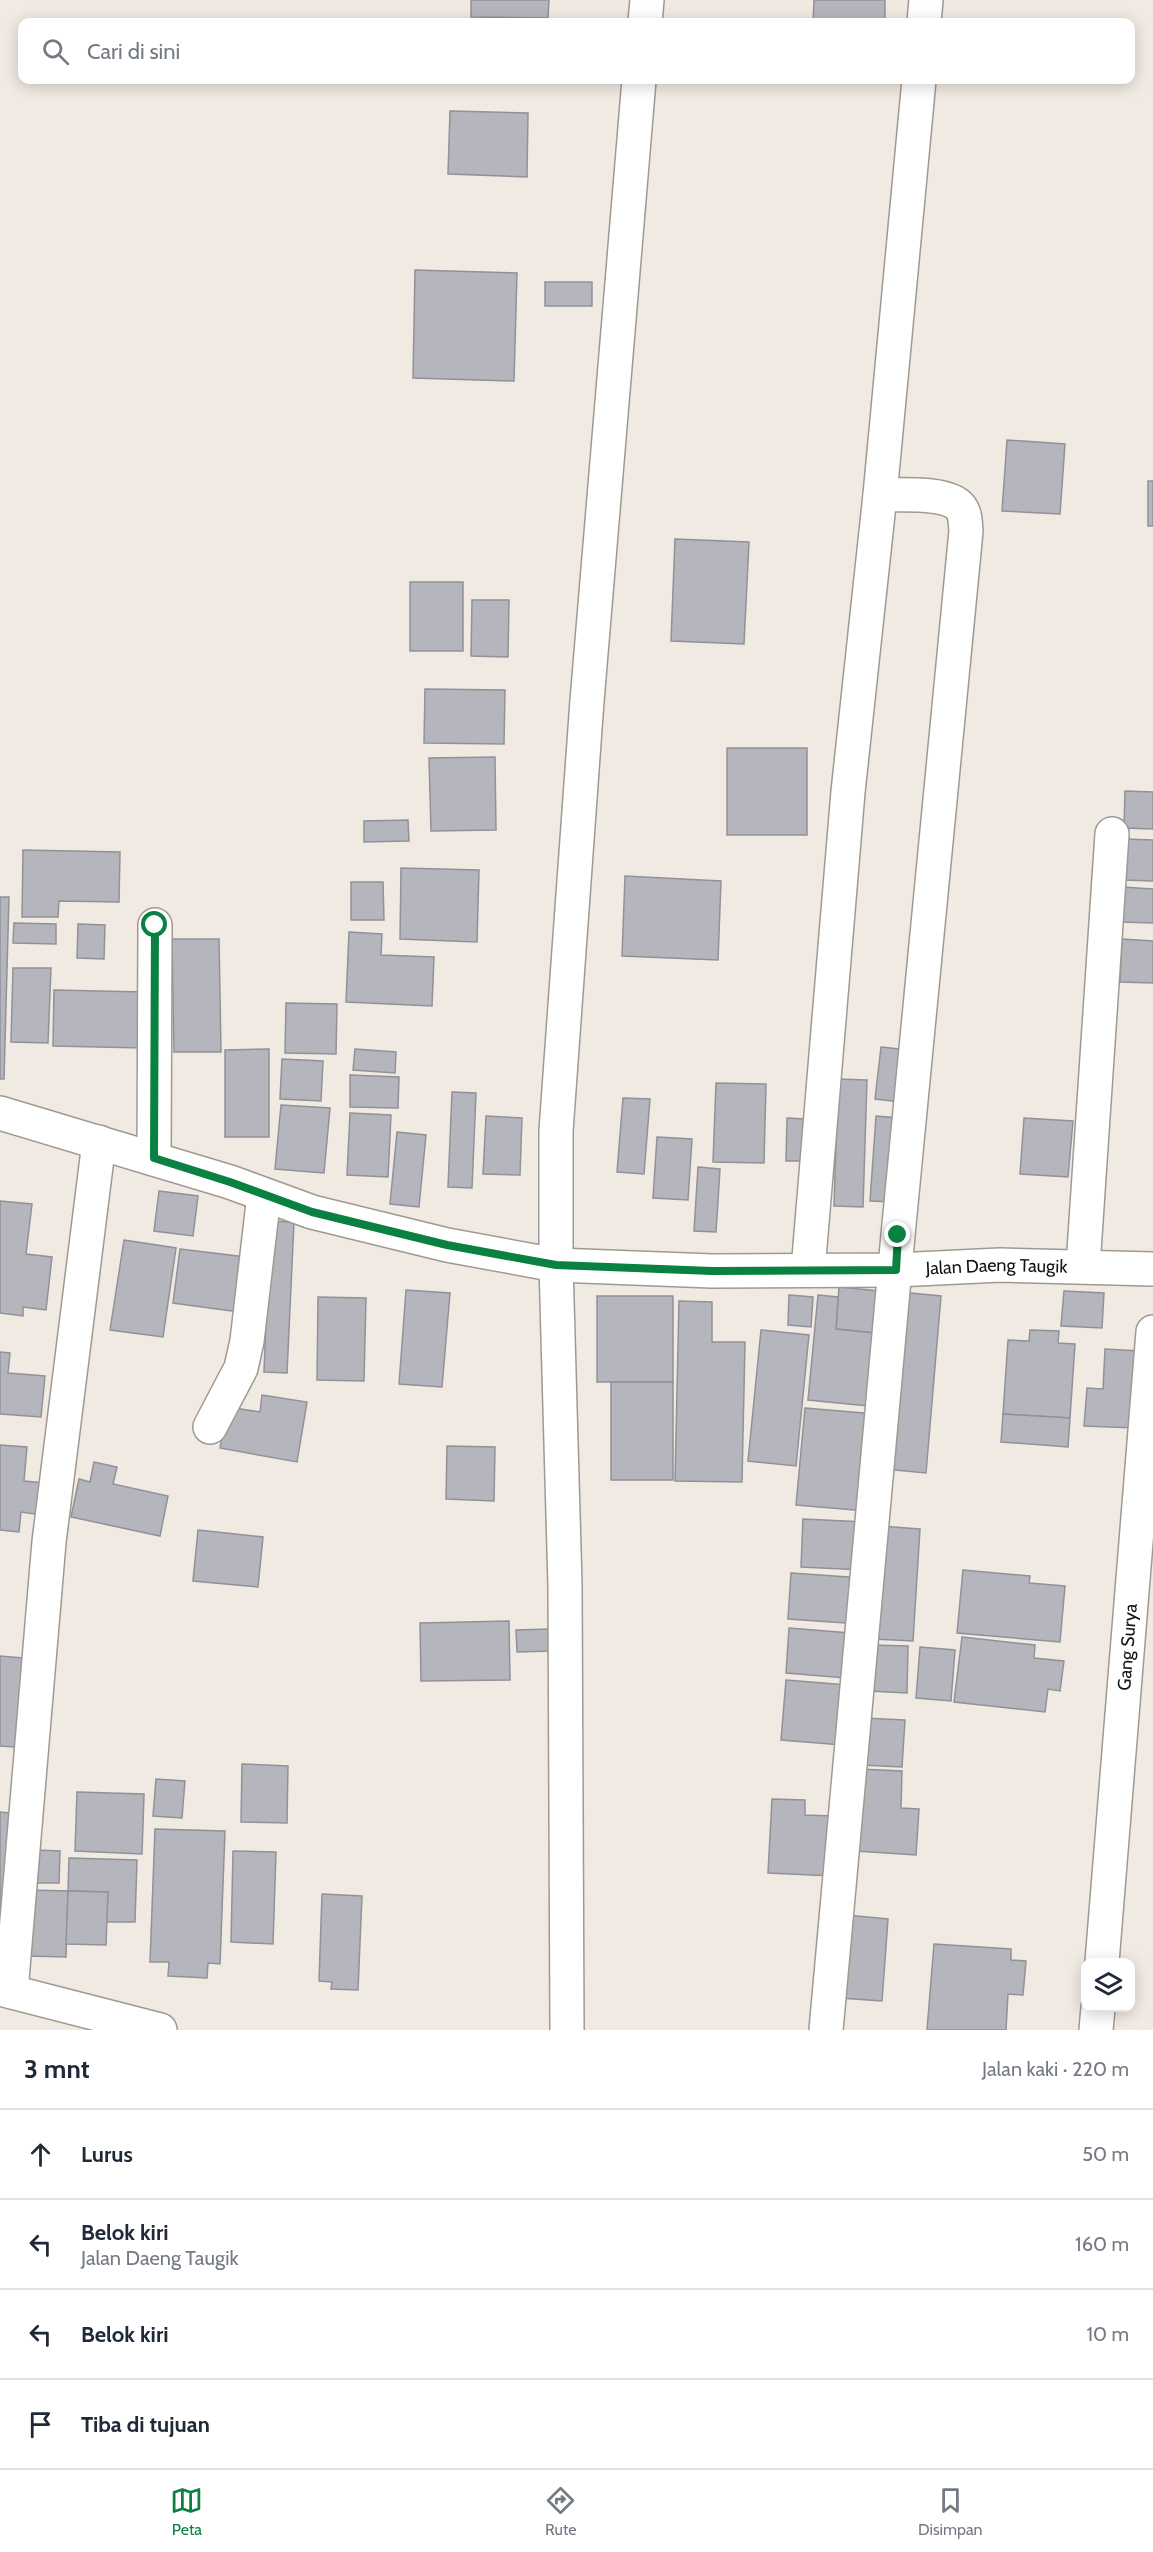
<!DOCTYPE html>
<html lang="id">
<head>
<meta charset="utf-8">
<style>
	:root { --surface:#fff; --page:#f6f6f7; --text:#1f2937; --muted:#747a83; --line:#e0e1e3; --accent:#0b8043 }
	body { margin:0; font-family:Cabin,sans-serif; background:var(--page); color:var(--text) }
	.controls { position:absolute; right:18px; bottom:18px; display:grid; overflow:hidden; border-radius:12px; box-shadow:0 3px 15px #0003 }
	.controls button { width:54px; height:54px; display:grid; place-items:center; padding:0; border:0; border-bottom:2px solid var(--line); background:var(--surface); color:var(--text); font:30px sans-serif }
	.stop { position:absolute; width:18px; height:18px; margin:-14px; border:4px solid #0b8043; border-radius:50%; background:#fff }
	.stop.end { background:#0b8043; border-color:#fff; box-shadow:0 2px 6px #0008 }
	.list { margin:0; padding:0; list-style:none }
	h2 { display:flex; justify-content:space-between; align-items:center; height:78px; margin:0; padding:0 24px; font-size:26px }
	h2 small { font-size:20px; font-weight:400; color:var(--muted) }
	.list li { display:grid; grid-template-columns:39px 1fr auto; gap:18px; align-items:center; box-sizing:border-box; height:90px; padding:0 24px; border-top:2px solid var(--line) }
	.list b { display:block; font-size:22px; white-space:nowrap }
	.list p { margin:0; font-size:20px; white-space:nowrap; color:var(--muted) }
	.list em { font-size:20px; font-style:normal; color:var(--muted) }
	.icon { flex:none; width:33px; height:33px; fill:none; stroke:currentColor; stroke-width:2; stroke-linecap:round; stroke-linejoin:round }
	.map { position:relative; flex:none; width:1153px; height:2030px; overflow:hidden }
	.search { position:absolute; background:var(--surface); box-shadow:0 3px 15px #0003; left:18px; right:18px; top:18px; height:66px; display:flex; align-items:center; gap:15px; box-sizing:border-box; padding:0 21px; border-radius:12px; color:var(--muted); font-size:22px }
	.sheet { height:438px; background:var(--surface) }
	nav { display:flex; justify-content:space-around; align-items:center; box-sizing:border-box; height:84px; border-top:2px solid var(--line); background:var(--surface); font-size:16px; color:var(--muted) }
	nav a { display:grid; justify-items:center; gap:3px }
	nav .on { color:var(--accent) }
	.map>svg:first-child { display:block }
	.building { fill:#b5b5be; stroke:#919199; stroke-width:1.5 }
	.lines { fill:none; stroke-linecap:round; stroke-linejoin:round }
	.minor-casing { stroke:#9f9992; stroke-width:36 }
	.minor { stroke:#fff; stroke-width:33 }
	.route { stroke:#0b8043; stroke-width:8 }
	.labels { text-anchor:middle; stroke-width:4.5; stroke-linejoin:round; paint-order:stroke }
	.street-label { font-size:18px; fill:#161412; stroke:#f0eae2 }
</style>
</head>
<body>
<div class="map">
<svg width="1153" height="2030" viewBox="0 0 1153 2030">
	<rect width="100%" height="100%" fill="#f0eae2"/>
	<g class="building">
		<polygon points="471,0 549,0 548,18 471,17"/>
		<polygon points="814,0 885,0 885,22 813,22"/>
		<polygon points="450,111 528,113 527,177 448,174"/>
		<polygon points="415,270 517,273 514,381 413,378"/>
		<rect x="545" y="282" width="47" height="24"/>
		<polygon points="1007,440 1065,444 1060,514 1002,511"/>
		<rect x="1148" y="481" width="5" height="45"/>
		<polygon points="675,539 749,542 744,644 671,641"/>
		<rect x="410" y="582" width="53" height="69"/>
		<polygon points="472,600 509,600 508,657 471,656"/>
		<polygon points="425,689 505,690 504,744 424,743"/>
		<rect x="727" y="748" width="80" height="87"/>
		<polygon points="495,757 496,830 431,831 429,758"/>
		<polygon points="1125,791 1153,792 1153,829 1124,828"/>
		<polygon points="408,820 409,841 364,842 364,821"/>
		<polygon points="1125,839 1153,840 1153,881 1124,880"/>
		<polygon points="23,850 120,852 119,902 59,901 58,917 22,917"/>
		<polygon points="401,868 479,870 477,942 400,939"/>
		<polygon points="625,876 721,881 718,960 622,956"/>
		<polygon points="351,882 383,882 384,920 351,920"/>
		<polygon points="1122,887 1153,889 1153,923 1120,922"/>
		<polygon points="0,897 9,897 4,1079 0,1079"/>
		<polygon points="14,923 56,924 56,944 13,943"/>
		<polygon points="78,924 105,925 104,959 77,958"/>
		<polygon points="349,932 382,934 381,955 434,957 432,1006 346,1002"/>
		<polygon points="172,939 219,939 221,1052 174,1052"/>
		<polygon points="1122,939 1153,941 1153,983 1120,982"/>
		<polygon points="13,968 51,968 48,1043 11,1042"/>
		<polygon points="54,990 145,992 143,1048 53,1046"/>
		<polygon points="286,1003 337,1004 336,1054 285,1053"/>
		<polygon points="881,1047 908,1050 901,1102 875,1099"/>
		<polygon points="269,1049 269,1137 225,1137 225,1050"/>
		<polygon points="355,1049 396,1052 395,1073 353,1070"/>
		<polygon points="282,1059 323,1061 321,1101 280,1099"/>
		<polygon points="350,1075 399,1077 398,1108 350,1107"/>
		<polygon points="838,1079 867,1080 863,1207 834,1206"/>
		<polygon points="716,1083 766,1084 764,1163 713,1162"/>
		<polygon points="452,1092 476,1093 472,1188 448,1187"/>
		<polygon points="623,1098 650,1099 644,1174 617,1172"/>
		<polygon points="281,1105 330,1108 324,1173 275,1169"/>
		<polygon points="350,1113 391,1115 388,1177 347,1175"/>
		<polygon points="486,1116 522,1118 520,1175 483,1174"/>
		<polygon points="876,1116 899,1118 893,1202 870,1201"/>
		<polygon points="787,1118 804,1119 803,1161 786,1161"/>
		<polygon points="1024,1118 1073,1121 1068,1177 1020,1174"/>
		<polygon points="397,1132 426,1135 419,1207 390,1204"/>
		<polygon points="657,1137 692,1139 688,1200 653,1198"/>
		<polygon points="698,1167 720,1169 716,1232 694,1231"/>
		<polygon points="159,1191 198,1196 193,1236 154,1231"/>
		<polygon points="0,1201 32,1204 26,1254 52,1257 46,1310 23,1307 23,1316 0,1313"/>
		<polygon points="270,1221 294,1222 287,1373 264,1372"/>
		<polygon points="124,1240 176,1248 163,1337 110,1330"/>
		<polygon points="180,1249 254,1258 246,1313 173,1303"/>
		<polygon points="839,1287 879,1291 875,1333 836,1329"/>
		<polygon points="406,1290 450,1293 442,1387 399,1384"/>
		<polygon points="1064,1291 1104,1293 1102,1328 1061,1326"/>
		<polygon points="900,1292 941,1296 926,1473 885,1469"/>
		<polygon points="789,1295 813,1297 811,1327 788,1325"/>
		<polygon points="818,1295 838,1297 836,1329 875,1333 868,1406 808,1400"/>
		<rect x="597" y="1296" width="76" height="86"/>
		<polygon points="318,1297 366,1298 364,1381 317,1380"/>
		<polygon points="679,1301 712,1302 712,1342 745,1342 742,1482 675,1481"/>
		<polygon points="761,1330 809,1335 796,1466 748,1461"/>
		<polygon points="1030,1330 1059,1331 1058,1343 1075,1344 1070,1418 1003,1414 1008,1340 1029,1341"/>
		<polygon points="1105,1349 1140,1351 1135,1428 1084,1426 1087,1388 1103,1389"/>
		<polygon points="0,1352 10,1353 8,1373 45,1376 41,1417 0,1414"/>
		<rect x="611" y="1382" width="62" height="98"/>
		<polygon points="262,1395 307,1402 297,1462 220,1448 228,1407 260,1412"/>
		<polygon points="805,1408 875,1414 866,1511 796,1505"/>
		<polygon points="1003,1414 1070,1418 1068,1447 1001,1442"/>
		<polygon points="0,1445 27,1447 24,1481 45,1483 41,1515 21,1512 19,1532 0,1530"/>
		<polygon points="447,1446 495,1447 494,1501 446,1499"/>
		<polygon points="94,1462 117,1467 113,1484 168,1496 160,1536 71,1517 79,1479 90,1482"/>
		<polygon points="803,1519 865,1522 863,1570 801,1567"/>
		<polygon points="880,1526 920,1529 913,1641 874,1639"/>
		<polygon points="198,1530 263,1537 258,1587 193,1581"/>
		<polygon points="963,1570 1030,1576 1029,1583 1065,1586 1060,1642 957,1633"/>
		<polygon points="791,1573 863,1578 860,1624 788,1619"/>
		<polygon points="509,1621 510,1680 421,1681 420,1623"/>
		<polygon points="789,1628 850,1633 846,1678 786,1673"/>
		<polygon points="550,1629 551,1651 517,1652 516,1630"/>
		<polygon points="962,1637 1035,1645 1034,1658 1064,1661 1060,1691 1048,1689 1045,1712 954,1702"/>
		<polygon points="871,1645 908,1646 907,1693 869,1691"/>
		<polygon points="920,1647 955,1650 951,1701 916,1698"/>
		<polygon points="0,1656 34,1659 27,1748 0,1746"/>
		<polygon points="786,1680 847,1685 842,1745 781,1740"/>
		<polygon points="863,1718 905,1720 902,1767 861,1765"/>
		<polygon points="242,1764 288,1766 287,1823 241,1822"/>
		<polygon points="859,1769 902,1771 901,1808 919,1809 916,1855 856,1851"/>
		<polygon points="156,1779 185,1781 182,1818 153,1816"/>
		<polygon points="77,1792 144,1794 142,1854 75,1851"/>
		<polygon points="772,1799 805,1800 805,1815 834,1816 832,1876 768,1873"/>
		<polygon points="0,1812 21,1814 0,1948"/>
		<polygon points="155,1829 225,1831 220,1964 208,1963 207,1978 168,1976 169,1962 150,1962"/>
		<polygon points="37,1850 60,1851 59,1883 36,1883"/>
		<polygon points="233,1851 276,1852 273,1944 231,1942"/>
		<polygon points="69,1858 137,1860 135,1922 106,1922 108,1892 68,1891"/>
		<polygon points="29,1890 68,1891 66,1957 27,1956"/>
		<polygon points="68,1891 108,1892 106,1945 66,1944"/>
		<polygon points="322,1894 362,1896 358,1990 331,1989 332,1982 319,1981"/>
		<polygon points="846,1915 888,1919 882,2001 840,1998"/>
		<polygon points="934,1944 1011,1949 1011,1960 1026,1961 1023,1995 1008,1994 1006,2030 927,2030"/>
	</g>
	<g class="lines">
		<g class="minor-casing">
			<g id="minor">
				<polyline points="645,22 647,0"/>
				<polyline points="924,22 926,0"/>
				<path id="s1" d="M0,1113l230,69 82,30 135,33 109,20 156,6 184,-1 104,-5 153,4"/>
				<polyline points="154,1159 155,925"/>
				<polyline points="1083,1266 1112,834"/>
				<polyline points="808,1270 848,792 880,495 919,80"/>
				<polyline points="210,1427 241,1368 247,1341 264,1195"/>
				<path id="s2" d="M1102,1962l51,-630"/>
				<polyline points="0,1989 160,2030"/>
				<polyline points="11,1991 49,1542 99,1142"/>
				<polyline points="567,2030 565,1585 556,1265 556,1131 587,701 639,80"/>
				<path d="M826,2030l72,-795 68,-704c-1,-10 0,-20 -9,-27 -16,-12 -58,-9 -77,-9"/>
				<polyline points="1096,2030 1098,2008"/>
			</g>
		</g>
		<use href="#minor" class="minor"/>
	</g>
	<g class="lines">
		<polyline class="route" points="155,925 154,1158 230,1182 312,1212 447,1245 556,1265 712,1271 896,1270 898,1235"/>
	</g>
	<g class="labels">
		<g class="street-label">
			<text dy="6" stroke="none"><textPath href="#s1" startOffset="1018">Jalan Daeng Taugik</textPath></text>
			<text dy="6" stroke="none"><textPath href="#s2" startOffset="316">Gang Surya</textPath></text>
		</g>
	</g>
</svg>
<div class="controls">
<button><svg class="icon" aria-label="layers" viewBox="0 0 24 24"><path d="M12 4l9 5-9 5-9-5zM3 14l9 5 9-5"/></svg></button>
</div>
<div class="stop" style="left:155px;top:925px"></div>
<div class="stop end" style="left:898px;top:1235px"></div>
<div class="search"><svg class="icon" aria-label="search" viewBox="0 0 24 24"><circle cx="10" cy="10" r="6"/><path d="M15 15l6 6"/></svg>Cari di sini</div>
</div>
<section class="sheet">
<h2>3 mnt<small>Jalan kaki · 220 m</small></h2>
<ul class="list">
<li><svg class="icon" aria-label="ahead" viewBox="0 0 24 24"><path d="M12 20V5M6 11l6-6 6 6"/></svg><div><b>Lurus</b></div><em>50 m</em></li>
<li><svg class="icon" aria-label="left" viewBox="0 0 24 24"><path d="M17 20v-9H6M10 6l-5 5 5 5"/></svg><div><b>Belok kiri</b><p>Jalan Daeng Taugik</p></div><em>160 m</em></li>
<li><svg class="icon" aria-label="left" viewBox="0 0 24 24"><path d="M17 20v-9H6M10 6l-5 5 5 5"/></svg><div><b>Belok kiri</b></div><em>10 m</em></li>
<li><svg class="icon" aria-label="arrive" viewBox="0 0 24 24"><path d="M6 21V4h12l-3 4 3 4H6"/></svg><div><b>Tiba di tujuan</b></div></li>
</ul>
</section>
<nav>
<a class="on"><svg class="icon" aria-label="map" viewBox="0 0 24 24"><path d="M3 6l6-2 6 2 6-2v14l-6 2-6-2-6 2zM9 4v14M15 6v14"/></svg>Peta</a>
<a><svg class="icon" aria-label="directions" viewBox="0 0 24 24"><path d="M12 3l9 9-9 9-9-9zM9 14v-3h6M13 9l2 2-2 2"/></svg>Rute</a>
<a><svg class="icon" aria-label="saved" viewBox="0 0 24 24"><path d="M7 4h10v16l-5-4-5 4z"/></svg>Disimpan</a>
</nav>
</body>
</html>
